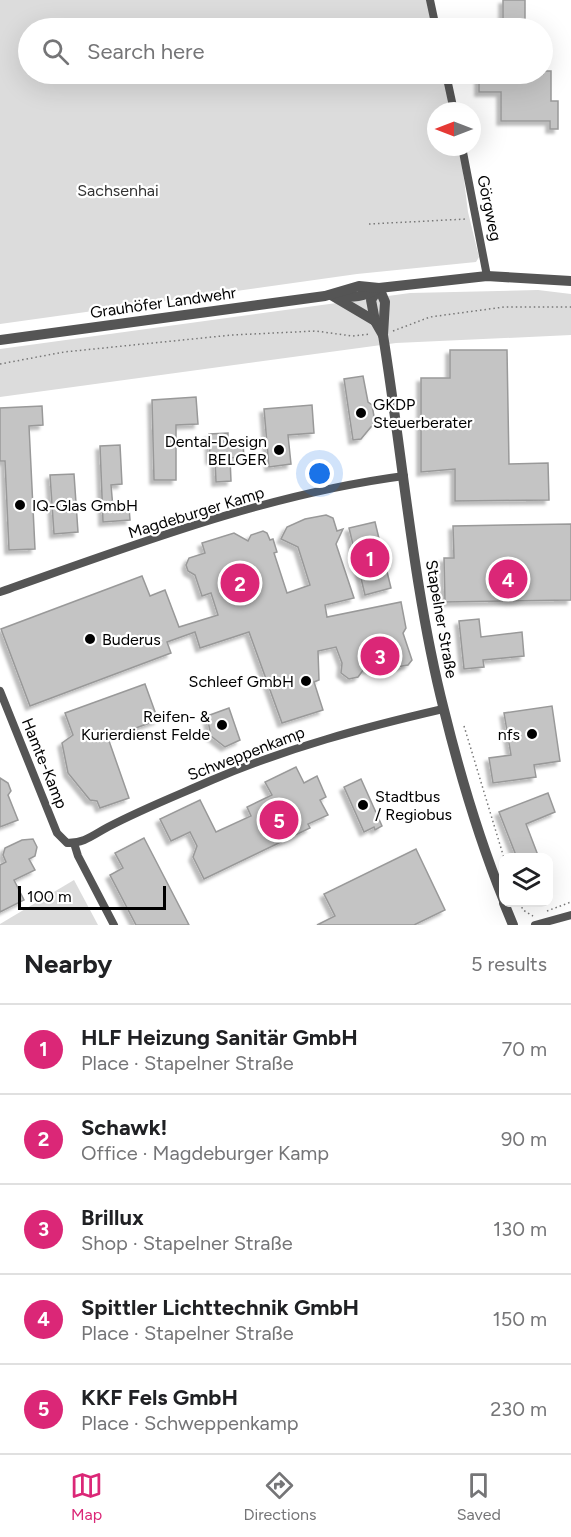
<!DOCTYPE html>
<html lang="en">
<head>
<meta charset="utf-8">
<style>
	:root { --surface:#fff; --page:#f2f2f2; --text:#202124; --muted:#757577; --line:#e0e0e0; --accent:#db2777 }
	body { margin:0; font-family:Figtree,sans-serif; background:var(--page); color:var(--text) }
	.controls { position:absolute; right:18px; bottom:18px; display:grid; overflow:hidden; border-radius:12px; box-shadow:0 6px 24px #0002 }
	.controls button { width:54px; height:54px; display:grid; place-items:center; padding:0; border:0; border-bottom:2px solid var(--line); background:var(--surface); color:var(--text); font:30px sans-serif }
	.compass { position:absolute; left:427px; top:102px; width:54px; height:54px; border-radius:50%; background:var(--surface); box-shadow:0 6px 24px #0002; rotate:270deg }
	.scale { position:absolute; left:18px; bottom:15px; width:148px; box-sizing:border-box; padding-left:6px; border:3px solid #000; border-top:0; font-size:16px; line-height:21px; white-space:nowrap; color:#000; -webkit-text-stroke:4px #fff; paint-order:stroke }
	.you { position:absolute; left:320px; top:474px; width:21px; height:21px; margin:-15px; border:4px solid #fff; border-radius:50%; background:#1a73e8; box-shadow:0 0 0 9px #1a73e833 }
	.badge { display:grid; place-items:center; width:39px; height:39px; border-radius:50%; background:var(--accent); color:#fff; font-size:20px; font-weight:700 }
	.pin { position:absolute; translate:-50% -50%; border:3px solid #fff; box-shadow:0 2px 6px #0006 }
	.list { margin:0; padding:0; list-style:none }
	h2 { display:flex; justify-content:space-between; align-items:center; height:78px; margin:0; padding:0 24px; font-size:26px }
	h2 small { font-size:20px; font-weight:400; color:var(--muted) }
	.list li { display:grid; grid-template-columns:39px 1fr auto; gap:18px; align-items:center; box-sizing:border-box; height:90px; padding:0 24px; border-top:2px solid var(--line) }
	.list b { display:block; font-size:22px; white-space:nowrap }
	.list p { margin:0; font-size:20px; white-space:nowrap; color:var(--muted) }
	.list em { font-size:20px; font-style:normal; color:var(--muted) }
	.icon { flex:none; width:33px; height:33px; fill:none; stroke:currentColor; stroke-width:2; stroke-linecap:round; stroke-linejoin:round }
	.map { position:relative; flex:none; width:571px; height:925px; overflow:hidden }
	.search { position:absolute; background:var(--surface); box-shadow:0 6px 24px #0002; left:18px; right:18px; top:18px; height:66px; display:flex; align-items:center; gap:15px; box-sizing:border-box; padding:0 21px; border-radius:33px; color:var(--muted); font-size:22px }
	.sheet { height:528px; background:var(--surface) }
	nav { display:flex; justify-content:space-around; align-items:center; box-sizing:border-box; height:84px; border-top:2px solid var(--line); background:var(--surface); font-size:16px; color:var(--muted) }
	nav a { display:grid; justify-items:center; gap:3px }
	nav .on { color:var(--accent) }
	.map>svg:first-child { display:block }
	.green { fill:#dcdcdc }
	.building { fill:#c4c4c4; stroke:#999; stroke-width:1.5; filter:url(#shadow) }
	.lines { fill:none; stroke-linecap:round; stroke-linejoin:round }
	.path { stroke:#777; stroke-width:1.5; stroke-dasharray:1.5 3; stroke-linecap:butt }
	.minor { stroke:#555; stroke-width:8 }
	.tertiary { stroke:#555; stroke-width:10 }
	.poi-dot { fill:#000; stroke:#fff; stroke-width:2 }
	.labels { text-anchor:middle; stroke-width:4.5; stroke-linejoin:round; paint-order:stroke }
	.park-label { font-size:16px; fill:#333; stroke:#fff }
	.street-label { font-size:16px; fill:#000; stroke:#fff }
	.poi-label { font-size:16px; fill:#000; stroke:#fff; text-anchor:start }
</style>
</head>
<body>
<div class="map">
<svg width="571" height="925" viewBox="0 0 571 925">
	<defs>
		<filter id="shadow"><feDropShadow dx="-4" dy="4" stdDeviation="1.5" flood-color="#0004"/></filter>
	</defs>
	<rect width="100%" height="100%" fill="#fff"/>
	<g class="green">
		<polygon points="0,0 429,0 435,28 28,28 28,74 445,74 452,111 436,111 436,147 460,147 468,212 479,257 476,262 357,274 0,324"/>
		<polygon points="538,290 571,294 571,335 396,343 0,397 0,349 410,293"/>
		<polygon points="74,880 98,925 0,925 0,924"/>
	</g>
	<g class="building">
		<rect x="503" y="0" width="22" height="28"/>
		<polygon points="543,71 551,71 551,101 558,101 558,129 550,129 550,121 501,121 501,92 479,92 479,74 543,74"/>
		<polygon points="450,350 507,350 509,464 548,463 549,500 455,501 455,469 421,472 421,378 450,378"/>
		<polygon points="363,376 368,402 372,405 375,422 361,439 353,440 344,379"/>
		<polygon points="196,397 198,424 176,425 176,480 154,480 152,400"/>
		<polygon points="312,405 314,433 288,435 291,464 269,467 264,409"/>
		<polygon points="42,406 43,425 29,426 35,549 9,550 5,461 0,461 0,408"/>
		<polygon points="228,433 228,445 243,444 244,457 230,458 231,481 216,482 215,460 210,460 209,434"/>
		<polygon points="120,445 122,484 111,485 113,508 129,507 130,520 103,522 100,446"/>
		<polygon points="74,474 78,532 54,534 50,475"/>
		<polygon points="326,515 333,518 337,531 343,529 336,544 354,598 325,605 327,617 401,602 406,628 403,633 412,660 408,665 391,668 384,663 379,669 364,669 358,677 349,679 341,673 342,663 336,647 318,651 319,680 314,682 323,710 282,723 249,632 200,648 195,632 167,642 171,653 30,706 1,629 142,576 150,596 165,590 179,627 218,615 211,593 202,596 195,575 188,571 186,565 189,558 205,553 202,543 234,533 248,541 251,535 263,531 267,533 270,540 273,539 277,552 274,553 287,593 310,585 298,547 281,539 287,527 305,519"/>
		<polygon points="375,522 391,588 365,595 349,528"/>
		<polygon points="571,524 571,600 445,602 444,558 454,558 453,526"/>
		<polygon points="479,619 481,637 522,632 524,656 483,660 484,667 464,669 459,621"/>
		<polygon points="145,684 158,720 108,738 129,798 100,808 97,801 90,800 68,773 62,743 73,735 65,713"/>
		<polygon points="552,706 560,761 534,765 536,777 493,783 489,758 511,755 504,713"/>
		<polygon points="229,708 240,740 225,747 211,736 207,716"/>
		<polygon points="296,767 304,783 317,776 326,797 320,800 328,815 308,824 310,828 204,879 193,857 197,846 190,832 171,841 160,819 200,800 216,832 251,816 247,807 272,795 265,782"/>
		<polygon points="0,778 8,783 11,791 8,795 18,820 0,827"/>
		<polygon points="361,779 382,826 375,830 374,827 364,832 344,787"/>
		<polygon points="548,793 555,812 526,824 539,858 517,858 499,812"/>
		<polygon points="144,838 189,925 136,925 110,875 123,868 115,853"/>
		<polygon points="33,839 37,847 35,856 29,859 35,870 14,880 24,900 0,912 0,865 6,862 3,855 5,848 22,840"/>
		<polygon points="416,849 445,910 414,925 317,925 335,916 324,894"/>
	</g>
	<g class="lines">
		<g class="path">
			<polyline points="369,224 467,219"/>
			<polyline points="393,331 430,317 504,307 571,307"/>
			<polyline points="0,364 64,352 232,335 316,331 352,336 370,334"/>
			<polyline points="464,726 504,858"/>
			<polyline points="520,903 523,910 533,916"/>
			<polyline points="547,911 571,902"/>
		</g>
		<g class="minor">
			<polyline points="430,0 436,28"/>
			<polyline points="446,74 454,111"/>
			<polyline points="462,147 487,276"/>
			<path d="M0,592c131,-46 266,-98 404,-116"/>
			<path d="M0,691l57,142 10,10c18,0 26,-8 41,-16 34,-18 70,-32 104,-47 75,-32 153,-53 231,-71"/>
			<polyline points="74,843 78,856 114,925"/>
			<polyline points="535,925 571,915"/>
		</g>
		<g class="tertiary">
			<path d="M379,288l6,14 -2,33c20,124 30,253 61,375 16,65 35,129 60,191"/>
			<polyline points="379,288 371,300 375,321 383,335"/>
			<polyline points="331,295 375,321"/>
			<path d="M336,296c17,2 28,1 43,-8"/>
			<polyline points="0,340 325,296 359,286 379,288 487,276 571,281"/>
			<polyline points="504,903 513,925"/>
		</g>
	</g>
	<g class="poi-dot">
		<circle cx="361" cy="413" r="6"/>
		<circle cx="279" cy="450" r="6"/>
		<circle cx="20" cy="505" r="6"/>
		<circle cx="90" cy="639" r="6"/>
		<circle cx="306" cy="681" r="6"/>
		<circle cx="222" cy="725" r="6"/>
		<circle cx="532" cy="734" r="6"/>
		<circle cx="363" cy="805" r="6"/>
	</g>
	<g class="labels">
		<g class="park-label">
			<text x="118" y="196">Sachsenhai</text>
		</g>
		<g class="street-label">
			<text transform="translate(490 208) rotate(78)" y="6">Görgweg</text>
			<text transform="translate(163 302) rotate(-8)" y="6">Grauhöfer Landwehr</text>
			<text transform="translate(196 512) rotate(-17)" y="6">Magdeburger Kamp</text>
			<text transform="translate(442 619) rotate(80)" y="6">Stapelner Straße</text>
			<text transform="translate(246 753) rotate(-21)" y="6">Schweppenkamp</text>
			<text transform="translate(45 763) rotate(68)" y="6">Hamte-Kamp</text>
		</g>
		<g class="poi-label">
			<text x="373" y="410">GKDP<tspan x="373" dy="18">Steuerberater</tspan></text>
			<text x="267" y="447" text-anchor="end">Dental-Design<tspan x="267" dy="18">BELGER</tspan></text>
			<text x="32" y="511">IQ-Glas GmbH</text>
			<text x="102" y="645">Buderus</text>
			<text x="294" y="687" text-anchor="end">Schleef GmbH</text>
			<text x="210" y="722" text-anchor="end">Reifen- &amp;<tspan x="210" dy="18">Kurierdienst Felde</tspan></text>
			<text x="520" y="740" text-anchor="end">nfs</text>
			<text x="375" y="802">Stadtbus<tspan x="375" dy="18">/ Regiobus</tspan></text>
		</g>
	</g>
</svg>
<div class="controls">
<button><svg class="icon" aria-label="layers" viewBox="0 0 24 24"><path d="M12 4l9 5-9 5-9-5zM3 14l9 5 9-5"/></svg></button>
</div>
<svg class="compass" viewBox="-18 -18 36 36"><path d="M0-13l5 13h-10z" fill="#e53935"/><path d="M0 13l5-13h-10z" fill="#757577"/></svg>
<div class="scale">100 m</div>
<div class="you"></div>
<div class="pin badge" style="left:370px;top:558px">1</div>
<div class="pin badge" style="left:240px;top:583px">2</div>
<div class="pin badge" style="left:380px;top:656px">3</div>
<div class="pin badge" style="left:508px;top:579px">4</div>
<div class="pin badge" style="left:279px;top:820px">5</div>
<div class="search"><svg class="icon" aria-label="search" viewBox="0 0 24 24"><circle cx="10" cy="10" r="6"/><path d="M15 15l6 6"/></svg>Search here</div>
</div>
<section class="sheet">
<h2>Nearby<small>5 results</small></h2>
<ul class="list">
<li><span class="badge">1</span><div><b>HLF Heizung Sanitär GmbH</b><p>Place · Stapelner Straße</p></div><em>70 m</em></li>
<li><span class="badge">2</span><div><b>Schawk!</b><p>Office · Magdeburger Kamp</p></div><em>90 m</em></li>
<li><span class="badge">3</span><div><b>Brillux</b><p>Shop · Stapelner Straße</p></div><em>130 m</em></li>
<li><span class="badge">4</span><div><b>Spittler Lichttechnik GmbH</b><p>Place · Stapelner Straße</p></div><em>150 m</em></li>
<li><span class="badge">5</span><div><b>KKF Fels GmbH</b><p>Place · Schweppenkamp</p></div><em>230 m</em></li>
</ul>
</section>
<nav>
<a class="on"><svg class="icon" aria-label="map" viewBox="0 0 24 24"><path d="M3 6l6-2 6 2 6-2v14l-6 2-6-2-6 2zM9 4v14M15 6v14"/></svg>Map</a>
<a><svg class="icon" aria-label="directions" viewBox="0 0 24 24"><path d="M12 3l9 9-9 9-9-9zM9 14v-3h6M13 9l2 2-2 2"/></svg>Directions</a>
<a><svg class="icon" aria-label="saved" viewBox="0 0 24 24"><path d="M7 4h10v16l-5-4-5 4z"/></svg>Saved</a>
</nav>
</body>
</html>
